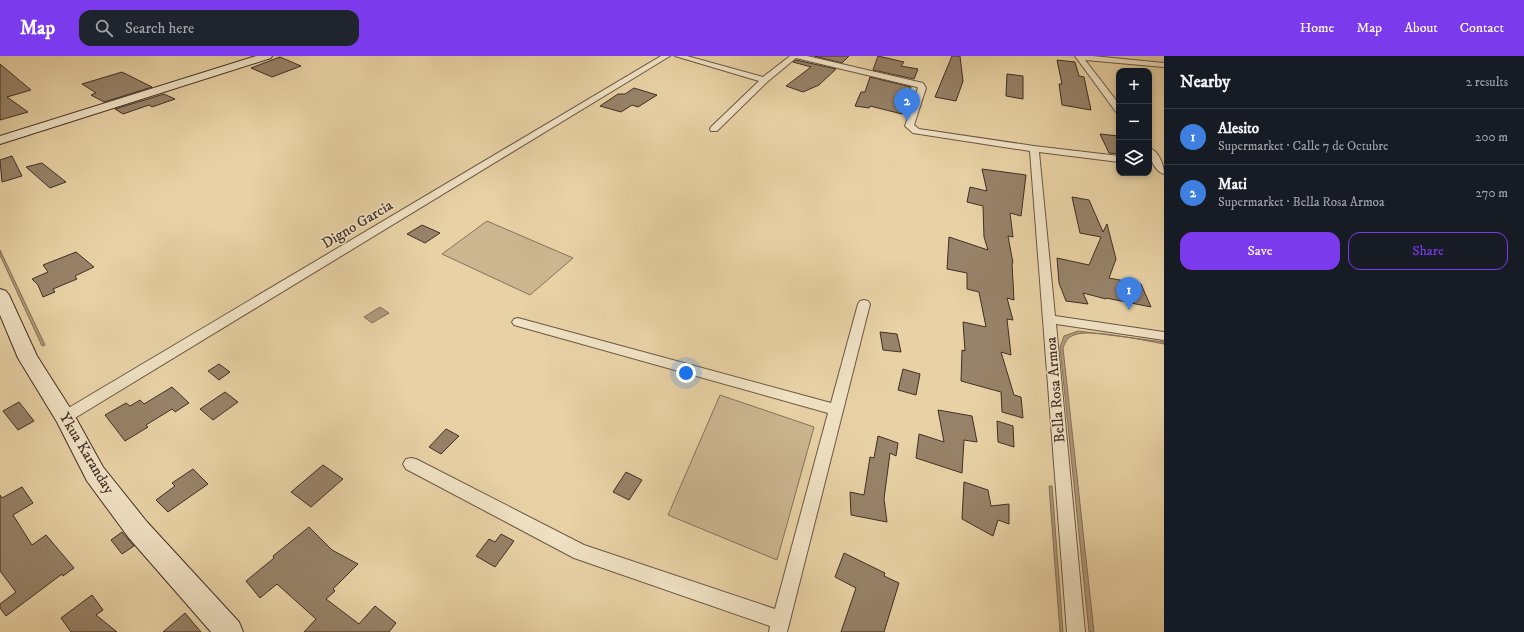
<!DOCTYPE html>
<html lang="en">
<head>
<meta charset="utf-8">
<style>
	:root { --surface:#171b24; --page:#20242c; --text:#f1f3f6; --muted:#9ea1a6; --line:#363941; --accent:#7c3aed }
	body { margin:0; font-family:"IM FELL DW Pica",serif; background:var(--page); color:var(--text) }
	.controls { position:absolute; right:12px; top:12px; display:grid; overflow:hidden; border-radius:8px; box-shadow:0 2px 6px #0003 }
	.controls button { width:36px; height:36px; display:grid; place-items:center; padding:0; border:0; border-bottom:1px solid var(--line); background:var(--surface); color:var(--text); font:20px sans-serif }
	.you { position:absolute; left:686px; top:317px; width:14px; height:14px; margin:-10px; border:3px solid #fff; border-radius:50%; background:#1a73e8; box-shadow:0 0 0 6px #1a73e833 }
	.badge { display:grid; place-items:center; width:26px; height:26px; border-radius:50%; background:var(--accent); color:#fff; font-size:13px; font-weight:700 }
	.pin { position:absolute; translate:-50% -33px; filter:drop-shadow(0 1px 2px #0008) }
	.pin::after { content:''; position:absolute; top:21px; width:14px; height:12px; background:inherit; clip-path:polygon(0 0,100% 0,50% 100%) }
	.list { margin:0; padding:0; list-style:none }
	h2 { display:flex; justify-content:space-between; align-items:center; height:52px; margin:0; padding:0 16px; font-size:17px }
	h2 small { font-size:13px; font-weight:400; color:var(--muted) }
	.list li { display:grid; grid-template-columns:26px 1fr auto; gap:12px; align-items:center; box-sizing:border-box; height:56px; padding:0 16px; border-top:1px solid var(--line) }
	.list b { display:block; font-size:15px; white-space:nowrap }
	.list p { margin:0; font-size:13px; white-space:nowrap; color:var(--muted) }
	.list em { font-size:13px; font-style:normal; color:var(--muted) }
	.actions { display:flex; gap:8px; padding:12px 16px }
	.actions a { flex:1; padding:9px 0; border:1px solid var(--accent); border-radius:12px; text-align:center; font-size:14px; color:var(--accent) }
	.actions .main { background:var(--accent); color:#fff }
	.icon { flex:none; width:22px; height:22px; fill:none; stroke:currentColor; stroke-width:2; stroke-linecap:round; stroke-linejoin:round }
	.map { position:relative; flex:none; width:1164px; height:576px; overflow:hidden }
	header { display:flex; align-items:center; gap:24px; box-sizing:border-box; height:56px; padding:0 20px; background:var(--accent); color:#fff }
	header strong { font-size:19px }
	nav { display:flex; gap:22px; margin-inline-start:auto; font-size:14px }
	.search { width:280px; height:36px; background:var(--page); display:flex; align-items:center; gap:10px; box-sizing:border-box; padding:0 14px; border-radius:12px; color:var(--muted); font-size:15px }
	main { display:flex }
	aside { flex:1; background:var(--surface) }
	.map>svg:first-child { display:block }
	.green { fill:#cbb690; stroke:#86725c }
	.water { fill:#af9a7a; stroke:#836f59 }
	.building { fill:#978369; stroke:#402e27 }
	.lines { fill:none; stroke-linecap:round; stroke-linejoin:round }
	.street-casing { stroke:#6a5746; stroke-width:2 }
	.secondary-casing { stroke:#402e27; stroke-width:2 }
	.street { fill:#f0e2c4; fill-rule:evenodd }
	.secondary { fill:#f0e2c4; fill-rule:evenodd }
	.labels { text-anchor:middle; stroke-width:3; stroke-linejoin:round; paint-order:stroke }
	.street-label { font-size:15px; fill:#402e27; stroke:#f0e2c4 }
</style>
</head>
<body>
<header>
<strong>Map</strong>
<div class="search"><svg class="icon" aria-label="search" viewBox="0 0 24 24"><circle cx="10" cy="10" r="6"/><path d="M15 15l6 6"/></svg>Search here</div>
<nav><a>Home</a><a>Map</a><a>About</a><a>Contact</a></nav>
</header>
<main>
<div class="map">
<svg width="1164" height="576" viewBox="0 0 1164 576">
	<rect width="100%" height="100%" fill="#e8d2a5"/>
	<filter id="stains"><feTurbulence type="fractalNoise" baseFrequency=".005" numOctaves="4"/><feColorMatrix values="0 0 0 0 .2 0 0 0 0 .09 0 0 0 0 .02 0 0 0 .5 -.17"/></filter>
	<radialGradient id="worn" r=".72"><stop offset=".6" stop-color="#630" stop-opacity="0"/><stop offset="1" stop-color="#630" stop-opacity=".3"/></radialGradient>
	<g class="green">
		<polygon points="487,165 573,202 530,239 442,198"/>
		<polygon points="720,339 814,371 777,504 668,459"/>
	</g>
	<g class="water">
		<polygon points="0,194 45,289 42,290 0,199"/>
		<polygon points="380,251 389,257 372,267 364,261"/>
		<path d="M1078,275l86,11v2c-18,-3 -78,-17 -92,-8 -5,2 -7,7 -9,12l31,284h-5l-29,-285 4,-11z"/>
		<polygon points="1049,430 1052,430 1063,576 1060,576"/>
	</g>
	<g class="building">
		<polygon points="814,0 849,0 842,7"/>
		<polygon points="878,0 904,6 901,10 918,13 914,23 873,14"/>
		<polygon points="952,0 960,0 963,25 956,45 935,41"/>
		<polygon points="280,1 301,10 272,21 251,12"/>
		<polygon points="796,4 836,13 819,29 803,36 786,30 811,11 793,6"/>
		<polygon points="1057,4 1075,6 1079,20 1084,21 1091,54 1062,49 1059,28 1062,28"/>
		<polygon points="0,8 31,34 7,41 28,56 0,64"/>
		<polygon points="122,16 152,31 104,46 91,39 96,37 82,28"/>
		<polygon points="1007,18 1023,20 1023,43 1006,40"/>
		<polygon points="870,21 911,31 902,58 870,50 869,52 855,50 861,36 865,36"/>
		<polygon points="634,32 657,39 638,51 632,49 621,56 600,50 618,38 625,38"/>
		<polygon points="164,38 175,43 152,51 149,49 123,58 115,53"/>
		<polygon points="1100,78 1119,80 1119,98 1109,97"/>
		<polygon points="12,100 22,120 2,126 0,104"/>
		<polygon points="42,107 66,126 50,132 26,111"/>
		<polygon points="982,113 1026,119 1021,160 1010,157 1013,181 1008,180 1013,207 1012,207 1014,244 1007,242 1013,264 1007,263 1011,299 1001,296 1014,339 1021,341 1023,362 1002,356 1001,336 961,325 962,294 965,295 963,266 986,271 979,236 967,233 967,217 947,213 949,181 988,194 984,181 983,150 967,146 970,131 987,135"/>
		<polygon points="1072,141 1089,144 1103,176 1107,168 1116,203 1109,222 1141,228 1151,251 1106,242 1106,243 1083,237 1088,248 1066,245 1059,227 1057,202 1089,209 1101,181 1080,177"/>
		<polygon points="422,169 440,177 425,187 407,178"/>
		<polygon points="76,196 94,211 75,220 77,223 53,233 55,236 43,241 38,229 32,223 48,216 43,209"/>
		<polygon points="880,276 897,278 901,296 883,294"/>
		<polygon points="219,308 230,316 219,324 208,315"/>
		<polygon points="903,313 920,318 916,339 898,334"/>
		<polygon points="172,331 189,347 175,356 172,353 146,369 148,371 125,385 105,359 126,347 130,350 140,344 144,348"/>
		<polygon points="225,336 238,346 213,364 200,353"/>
		<polygon points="19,346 34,365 18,374 3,355"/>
		<polygon points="938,354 972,360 977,386 964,384 962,417 916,402 919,378 944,386"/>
		<polygon points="997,365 1013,370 1014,391 998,386"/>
		<polygon points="446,373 459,380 441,398 429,391"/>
		<polygon points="878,380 898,387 896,400 890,397 884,443 887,466 851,459 850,436 864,439 870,401 874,402"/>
		<polygon points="323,409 343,423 311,451 291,436"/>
		<polygon points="193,413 208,428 168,456 156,444 175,430 172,427"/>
		<polygon points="626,416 642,424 629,444 613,436"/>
		<polygon points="964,426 988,434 991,450 1009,448 1009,468 998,464 993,480 962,463"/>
		<polygon points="22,431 33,447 13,459 32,489 46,479 74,512 63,520 62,518 6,560 0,552 0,548 16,536 0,515 0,439 2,442"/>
		<polygon points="309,471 332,494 358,508 333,533 335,535 326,543 359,568 375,550 396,567 389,576 304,576 316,563 277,528 260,542 246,525 274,502 273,500"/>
		<polygon points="122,476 134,490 122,498 111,484"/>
		<polygon points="501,478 514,485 495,511 476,500 489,483 495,486"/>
		<polygon points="844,497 885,517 884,520 899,527 884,576 841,576 856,532 835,521"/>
		<polygon points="92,539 103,554 96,559 117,576 71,576 61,562"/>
		<polygon points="185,557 201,576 163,576"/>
	</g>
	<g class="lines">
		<g class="street-casing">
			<g id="street">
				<polygon points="661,0 670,0 70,365 65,367 60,365 58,361 60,357"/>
				<polygon points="675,0 687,0 763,21 790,0 807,0 923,27 926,32 914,69 919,73 1034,90 1119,100 1119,106 1039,96 1055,260 1164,276 1164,284 1056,268 1085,576 1067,576 1030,95 913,77 905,70 918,32 917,31 796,2 767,26 717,75 711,75 710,73 711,71 759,25"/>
				<polygon points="1075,0 1093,0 1164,7 1164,11 1085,4 1119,48 1119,56 1116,56"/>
				<path d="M1149,92c10,3 15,17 15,26 -10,-3 -15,-17 -15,-26z"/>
				<polygon points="864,244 868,245 870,248 787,576 769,576 770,570 574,502 406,413 403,408 406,403 411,402 416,403 584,489 775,553 828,357 514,269 512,266 514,263 518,262 831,347 858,248 860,245"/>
			</g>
		</g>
		<g class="secondary-casing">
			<g id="secondary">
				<polygon points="256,0 272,0 271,2 0,88 0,80"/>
				<polygon points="0,233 6,235 9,239 37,300 72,355 103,411 147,466 239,566 243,576 211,576 129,482 87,425 57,366 18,302 0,259"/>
			</g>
		</g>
		<use href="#street" class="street"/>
		<use href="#secondary" class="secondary"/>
	</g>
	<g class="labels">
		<g class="street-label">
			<text transform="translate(357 168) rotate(-31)" y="5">Digno Garcia</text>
			<text transform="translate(1055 334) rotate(-95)" y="5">Bella Rosa Armoa</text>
			<text transform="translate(87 397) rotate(59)" y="5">Ykua Karanday</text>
		</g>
	</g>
	<rect width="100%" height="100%" filter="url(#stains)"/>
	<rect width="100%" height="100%" fill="url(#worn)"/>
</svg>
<div class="controls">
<button>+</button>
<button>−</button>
<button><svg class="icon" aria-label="layers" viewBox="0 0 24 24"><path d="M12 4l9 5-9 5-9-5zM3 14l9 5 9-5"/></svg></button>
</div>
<div class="you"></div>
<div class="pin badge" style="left:1129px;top:254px;background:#3f7fe0">1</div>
<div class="pin badge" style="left:907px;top:65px;background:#3f7fe0">2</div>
</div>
<aside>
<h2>Nearby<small>2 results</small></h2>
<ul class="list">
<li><span class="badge" style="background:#3f7fe0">1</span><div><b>Alesito</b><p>Supermarket · Calle 7 de Octubre</p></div><em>200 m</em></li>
<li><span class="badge" style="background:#3f7fe0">2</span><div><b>Mati</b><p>Supermarket · Bella Rosa Armoa</p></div><em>270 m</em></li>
</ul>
<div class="actions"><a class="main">Save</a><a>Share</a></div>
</aside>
</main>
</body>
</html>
